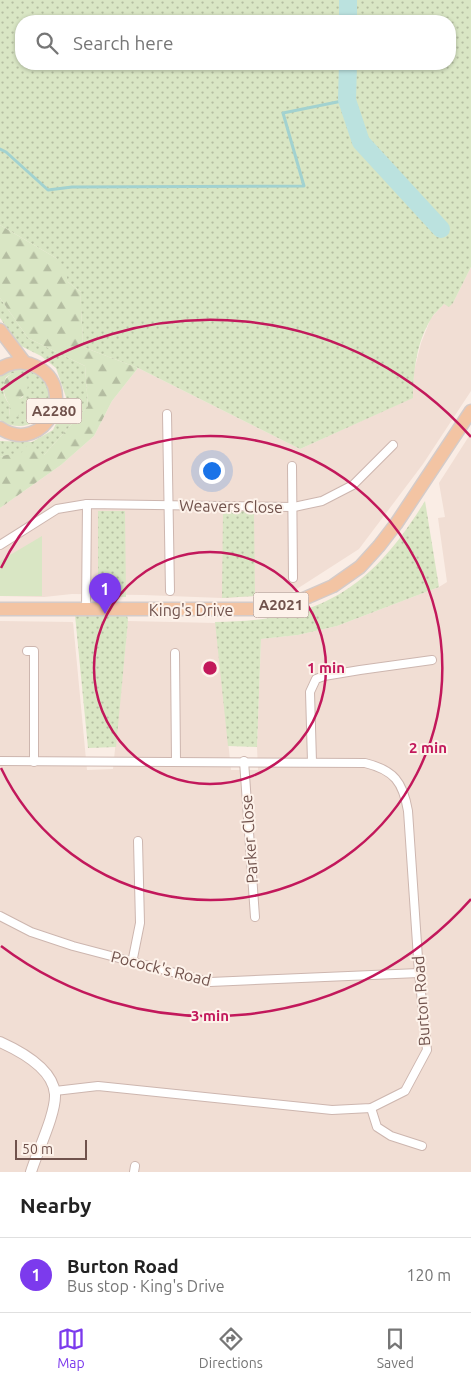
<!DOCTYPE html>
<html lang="en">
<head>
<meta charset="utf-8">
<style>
	:root { --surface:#fff; --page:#f6f6f6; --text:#222; --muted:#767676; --line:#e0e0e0; --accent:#7c3aed }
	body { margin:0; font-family:Ubuntu,sans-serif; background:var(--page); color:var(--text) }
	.scale { position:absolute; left:15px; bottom:12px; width:72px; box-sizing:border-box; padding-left:5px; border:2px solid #70524c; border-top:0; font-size:14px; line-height:18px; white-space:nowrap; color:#70524c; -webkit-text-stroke:4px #fdf2ea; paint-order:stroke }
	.you { position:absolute; left:211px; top:470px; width:18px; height:18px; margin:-12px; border:4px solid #fff; border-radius:50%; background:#1a73e8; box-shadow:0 0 0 8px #1a73e833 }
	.badge { display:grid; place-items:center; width:32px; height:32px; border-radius:50%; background:var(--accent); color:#fff; font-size:16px; font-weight:700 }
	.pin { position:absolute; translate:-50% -41px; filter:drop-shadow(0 1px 2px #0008) }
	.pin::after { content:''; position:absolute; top:26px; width:18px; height:15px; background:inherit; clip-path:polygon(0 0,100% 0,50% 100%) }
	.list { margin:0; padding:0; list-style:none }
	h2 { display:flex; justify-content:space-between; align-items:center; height:65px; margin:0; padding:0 20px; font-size:21px }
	h2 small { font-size:16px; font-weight:400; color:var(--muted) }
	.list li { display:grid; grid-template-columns:32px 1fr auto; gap:15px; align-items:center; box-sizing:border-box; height:75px; padding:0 20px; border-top:1px solid var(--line) }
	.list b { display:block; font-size:19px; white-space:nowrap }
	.list p { margin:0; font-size:16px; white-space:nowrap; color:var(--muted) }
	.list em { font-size:16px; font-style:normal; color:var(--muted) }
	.icon { flex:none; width:28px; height:28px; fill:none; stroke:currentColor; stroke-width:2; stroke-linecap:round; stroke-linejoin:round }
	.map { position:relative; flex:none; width:471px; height:1172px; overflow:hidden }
	.search { position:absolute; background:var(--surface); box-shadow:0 1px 4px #0004; left:15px; right:15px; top:15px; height:55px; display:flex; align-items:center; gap:12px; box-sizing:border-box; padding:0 18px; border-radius:20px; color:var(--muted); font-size:19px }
	.sheet { height:140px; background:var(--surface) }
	nav { display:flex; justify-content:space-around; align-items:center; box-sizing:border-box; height:70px; border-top:1px solid var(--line); background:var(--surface); font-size:14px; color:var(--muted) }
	nav a { display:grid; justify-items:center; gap:2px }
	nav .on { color:var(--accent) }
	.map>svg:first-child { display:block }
	.residential { fill:#f1ded4 }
	.grass { fill:url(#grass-dots); fill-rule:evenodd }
	.forest { fill:url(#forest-firs) }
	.park { fill:#d9e6c4 }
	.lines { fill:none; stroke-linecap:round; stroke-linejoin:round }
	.stream { stroke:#a2d2d0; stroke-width:3 }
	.river { stroke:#bbe2df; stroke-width:18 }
	.minor-casing { stroke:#cdb6af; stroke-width:10 }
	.tertiary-casing { stroke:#cdb6af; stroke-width:12 }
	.primary-casing { stroke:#d4cbc9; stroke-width:15 }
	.minor { stroke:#fff; stroke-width:8 }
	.tertiary { stroke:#fff; stroke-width:10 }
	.primary { stroke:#f3c4a3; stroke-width:12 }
	.ring { fill:none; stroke:#c2185b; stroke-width:2.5 }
	.labels { text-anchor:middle; stroke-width:4; stroke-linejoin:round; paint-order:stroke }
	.shield { fill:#fdf2ea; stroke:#9a827b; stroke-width:1 }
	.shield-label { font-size:15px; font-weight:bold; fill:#70524c }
	.street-label { font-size:16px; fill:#70524c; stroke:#fdf2ea }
	.centre { fill:#c2185b; stroke:#fdf2ea; stroke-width:2.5 }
	.ring-label { font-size:15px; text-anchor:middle; font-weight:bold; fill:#c2185b; stroke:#fdf2ea; stroke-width:4; stroke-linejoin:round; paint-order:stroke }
</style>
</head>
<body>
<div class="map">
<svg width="471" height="1172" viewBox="0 0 471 1172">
	<defs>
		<pattern id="grass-dots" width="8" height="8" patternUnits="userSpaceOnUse" patternTransform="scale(1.25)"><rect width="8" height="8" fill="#d9e6c4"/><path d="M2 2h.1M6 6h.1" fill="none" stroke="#b4bda1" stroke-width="1.8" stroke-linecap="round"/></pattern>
		<pattern id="forest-firs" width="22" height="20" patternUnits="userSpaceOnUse" patternTransform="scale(1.25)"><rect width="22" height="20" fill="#d9e6c4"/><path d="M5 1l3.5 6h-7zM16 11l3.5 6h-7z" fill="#b4bda1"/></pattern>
	</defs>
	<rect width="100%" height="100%" fill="#faede5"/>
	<g class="residential">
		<polygon points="471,267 471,391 423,464 359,549 289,594 222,598 143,595 72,594 44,597 0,596 0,508 61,465 94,436 112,401 138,368 300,449 412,398 414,371 421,343 431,318 444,304 453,303"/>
		<polygon points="471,433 471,1172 0,1172 0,621 73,622 87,770 113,769 128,621 216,623 231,770 258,770 257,747 261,639 298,635 337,626 439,587 447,582 438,518 445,517 439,483"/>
	</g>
	<g class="grass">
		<path d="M0,0h471v267l-18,36 -4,4 -5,-3c-4,5 -10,9 -13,15 -14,22 -18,53 -18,79l-113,51 -162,-81 -55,-21c0,-19 -3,-36 -2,-55l-13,-10 -12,-24 -56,-33zM21,21h429v43h-429z"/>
		<polygon points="0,298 28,338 85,366 88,406 44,455 6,455 0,457 0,441 32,442 53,430 67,400 56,368 41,356 19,345 0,318"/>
		<path d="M21,367c6,3 17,6 21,11 23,25 -10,63 -42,42v-47zM13,373l10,24 -4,2 -10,18 1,-12c-8,-10 -8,-16 -4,-28z"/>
		<path d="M425,501l14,86 -102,39 -39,9 -37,4 -4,108 -29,-1 -13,-124c105,-1 155,-32 210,-121z"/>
		<polygon points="98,511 125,511 126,597 105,596 98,587"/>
		<polygon points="223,511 254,511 255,596 222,598"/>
		<polygon points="75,615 127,615 128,621 116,747 88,748"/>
	</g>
	<g class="forest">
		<path d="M0,225l56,33 9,11 3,13 13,10c-1,19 2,36 2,55l55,21 -26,33 -18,35 -33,29 -61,43v-51l6,-2 14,-1 8,-9 16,10 44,-49 -3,-40 -57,-28 -28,-40z"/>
		<path d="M13,373c17,0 20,18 6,26v17l-10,2 1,-13c-8,-11 -10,-26 3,-32z"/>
	</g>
	<polygon class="park" points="42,536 42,596 0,596 0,561"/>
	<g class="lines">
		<polyline class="stream" points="0,149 6,152 48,190 72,187 304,186 283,113 347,100"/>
		<g class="river">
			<polyline points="348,0 348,21"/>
			<polyline points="348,64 347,100 361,142 441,229"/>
		</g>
		<g class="minor-casing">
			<g id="minor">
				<polyline points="167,414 170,591"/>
				<polyline points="292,466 293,578"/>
				<polyline points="0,545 57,509 87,504 294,507 322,501 353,485 393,445"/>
				<polyline points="86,610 87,504"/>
				<polyline points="27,651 34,651 34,762"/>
				<polyline points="175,653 176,762"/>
				<path d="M0,761l365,2c29,7 38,19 43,48l11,162 8,77 -22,41 -34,17 -39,2 -234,-24 -43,5"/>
				<polyline points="244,761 255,917"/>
				<polyline points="312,762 310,692 316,679 324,676 360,670 432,660"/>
				<polyline points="0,916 31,932 73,946 210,982 419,973"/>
				<polyline points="132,963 140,923 138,841"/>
				<polyline points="371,1108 377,1127 391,1136 422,1146"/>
				<polyline points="134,1172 135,1166"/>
			</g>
		</g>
		<g class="tertiary-casing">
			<path id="tertiary" d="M0,1042c20,9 53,26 55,52 1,20 -18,58 -24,78"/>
		</g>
		<g class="primary-casing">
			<g id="primary">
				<polyline points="0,330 25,363"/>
				<path d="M0,369c8,-6 20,-8 30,-5 53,18 15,94 -30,64"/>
				<polyline points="0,609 256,609 301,600 333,586 360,567 379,546 396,524 471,411"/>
			</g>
		</g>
		<use href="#minor" class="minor"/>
		<use href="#tertiary" class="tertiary"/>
		<use href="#primary" class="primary"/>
	</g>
	<g class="ring">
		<circle cx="210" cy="668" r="116"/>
		<path d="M1 568A232 232 0 1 1 1 768"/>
		<path d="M471 899A348 348 0 0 1 1 946M1 390A348 348 0 0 1 471 437"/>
	</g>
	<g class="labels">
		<g class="shield">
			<rect x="26.5" y="398.5" width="55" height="25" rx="4"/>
			<rect x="253.5" y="592.5" width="55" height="25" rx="4"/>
		</g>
		<g class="shield-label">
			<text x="54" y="416">A2280</text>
			<text x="281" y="610">A2021</text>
		</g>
		<g class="street-label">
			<text transform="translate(231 506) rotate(1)" y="6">Weavers Close</text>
			<text x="191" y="616">King's Drive</text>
			<text transform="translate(249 839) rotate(-94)" y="6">Parker Close</text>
			<text transform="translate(161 968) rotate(14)" y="6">Pocock's Road</text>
			<text transform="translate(421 1001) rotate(-94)" y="6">Burton Road</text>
		</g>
	</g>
	<circle cx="210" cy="668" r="8" class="centre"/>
	<g class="ring-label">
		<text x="326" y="673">1 min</text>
		<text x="428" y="753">2 min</text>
		<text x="210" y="1021">3 min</text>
	</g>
</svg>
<div class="scale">50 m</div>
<div class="you"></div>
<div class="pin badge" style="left:105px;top:614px">1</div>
<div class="search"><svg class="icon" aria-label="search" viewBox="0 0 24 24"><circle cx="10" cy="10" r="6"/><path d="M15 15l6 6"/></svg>Search here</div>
</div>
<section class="sheet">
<h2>Nearby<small></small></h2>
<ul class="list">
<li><span class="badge">1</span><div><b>Burton Road</b><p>Bus stop · King's Drive</p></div><em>120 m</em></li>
</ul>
</section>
<nav>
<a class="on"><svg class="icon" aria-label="map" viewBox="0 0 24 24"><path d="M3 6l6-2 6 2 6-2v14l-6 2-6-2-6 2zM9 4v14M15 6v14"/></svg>Map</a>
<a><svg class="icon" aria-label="directions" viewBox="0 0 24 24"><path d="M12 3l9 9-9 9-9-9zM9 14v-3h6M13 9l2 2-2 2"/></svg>Directions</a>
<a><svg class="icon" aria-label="saved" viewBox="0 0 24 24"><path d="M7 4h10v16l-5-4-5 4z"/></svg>Saved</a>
</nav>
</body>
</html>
